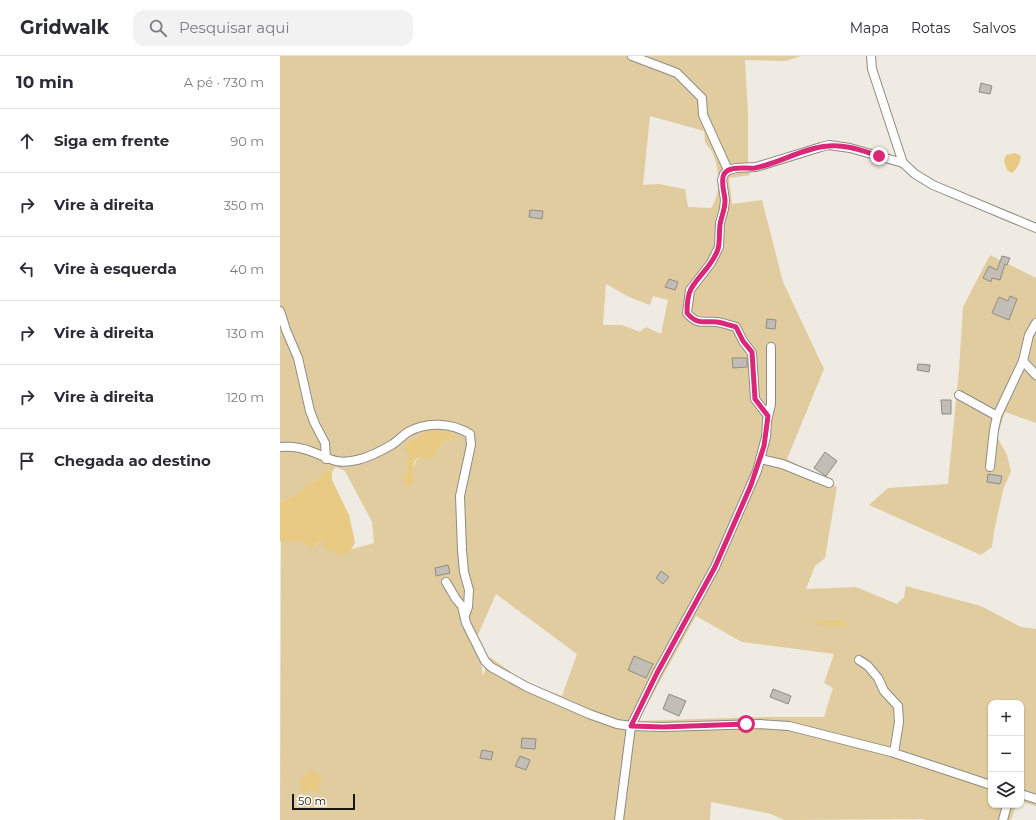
<!DOCTYPE html>
<html lang="pt">
<head>
<meta charset="utf-8">
<style>
	:root { --surface:#fff; --page:#f2f2f3; --text:#2b2b33; --muted:#7c7c81; --line:#e1e1e2 }
	body { margin:0; font-family:Montserrat,sans-serif; background:var(--page); color:var(--text) }
	.controls { position:absolute; right:12px; bottom:12px; display:grid; overflow:hidden; border-radius:8px; box-shadow:0 1px 3px #0004 }
	.controls button { width:36px; height:36px; display:grid; place-items:center; padding:0; border:0; border-bottom:1px solid var(--line); background:var(--surface); color:var(--text); font:20px sans-serif }
	.scale { position:absolute; left:12px; bottom:10px; width:63px; box-sizing:border-box; padding-left:4px; border:2px solid #171613; border-top:0; font-size:11px; line-height:14px; white-space:nowrap; color:#171613; -webkit-text-stroke:3px #fcf8f0; paint-order:stroke }
	.stop { position:absolute; width:12px; height:12px; margin:-9px; border:3px solid #db2777; border-radius:50%; background:#fff }
	.stop.end { background:#db2777; border-color:#fff; box-shadow:0 1px 4px #0008 }
	.list { margin:0; padding:0; list-style:none }
	h2 { display:flex; justify-content:space-between; align-items:center; height:52px; margin:0; padding:0 16px; font-size:17px }
	h2 small { font-size:13px; font-weight:400; color:var(--muted) }
	.list li { display:grid; grid-template-columns:26px 1fr auto; gap:12px; align-items:center; box-sizing:border-box; height:64px; padding:0 16px; border-top:1px solid var(--line) }
	.list b { display:block; font-size:15px; white-space:nowrap }
	.list em { font-size:13px; font-style:normal; color:var(--muted) }
	.icon { flex:none; width:22px; height:22px; fill:none; stroke:currentColor; stroke-width:2; stroke-linecap:round; stroke-linejoin:round }
	.map { position:relative; flex:none; width:756px; height:764px; overflow:hidden }
	header { display:flex; align-items:center; gap:24px; box-sizing:border-box; height:56px; padding:0 20px; background:var(--surface); border-bottom:1px solid var(--line) }
	header strong { font-size:19px }
	nav { display:flex; gap:22px; margin-inline-start:auto; font-size:14px }
	.search { width:280px; height:36px; background:var(--page); display:flex; align-items:center; gap:10px; box-sizing:border-box; padding:0 14px; border-radius:12px; color:var(--muted); font-size:15px }
	main { display:flex }
	aside { flex:1; background:var(--surface) }
	.map>svg:first-child { display:block }
	.green { fill:#e0cc9e; fill-rule:evenodd }
	.water { fill:#e8ca83 }
	.building { fill:#c2beb6; stroke:#8f8c84 }
	.lines { fill:none; stroke-linecap:round; stroke-linejoin:round }
	.street-casing { stroke:#8f8b84; stroke-width:10 }
	.street { stroke:#fff; stroke-width:8 }
	.route { stroke:#db2777; stroke-width:5 }
</style>
</head>
<body>
<header>
<strong>Gridwalk</strong>
<div class="search"><svg class="icon" aria-label="search" viewBox="0 0 24 24"><circle cx="10" cy="10" r="6"/><path d="M15 15l6 6"/></svg>Pesquisar aqui</div>
<nav><a>Mapa</a><a>Rotas</a><a>Salvos</a></nav>
</header>
<main>
<aside>
<h2>10 min<small>A pé · 730 m</small></h2>
<ul class="list">
<li><svg class="icon" aria-label="ahead" viewBox="0 0 24 24"><path d="M12 20V5M6 11l6-6 6 6"/></svg><div><b>Siga em frente</b></div><em>90 m</em></li>
<li><svg class="icon" aria-label="right" viewBox="0 0 24 24"><path d="M7 20v-9h11M14 6l5 5-5 5"/></svg><div><b>Vire à direita</b></div><em>350 m</em></li>
<li><svg class="icon" aria-label="left" viewBox="0 0 24 24"><path d="M17 20v-9H6M10 6l-5 5 5 5"/></svg><div><b>Vire à esquerda</b></div><em>40 m</em></li>
<li><svg class="icon" aria-label="right" viewBox="0 0 24 24"><path d="M7 20v-9h11M14 6l5 5-5 5"/></svg><div><b>Vire à direita</b></div><em>130 m</em></li>
<li><svg class="icon" aria-label="right" viewBox="0 0 24 24"><path d="M7 20v-9h11M14 6l5 5-5 5"/></svg><div><b>Vire à direita</b></div><em>120 m</em></li>
<li><svg class="icon" aria-label="arrive" viewBox="0 0 24 24"><path d="M6 21V4h12l-3 4 3 4H6"/></svg><div><b>Chegada ao destino</b></div></li>
</ul>
</aside>
<div class="map">
<svg width="756" height="764" viewBox="0 0 756 764">
	<rect width="100%" height="100%" fill="#efebe2"/>
	<g class="green">
		<path d="M0,0h521l-15,5 -41,-1 3,53v51l2,11 -21,3 3,26 30,-4 21,82 41,87 -37,90 50,28 -12,71 -10,8 -9,23 50,-2 41,17 7,-7 2,-11 75,20 40,21 15,2v177l-15,-4v-99h-30v102h25l-5,15h-86l-3,-1 -138,1 -13,-6 -60,-12 -1,18h-430l1,-279h19l11,7 12,-8 27,12 2,-3 22,-6 -2,-21 -27,-51 -9,-4 -4,5h-7l-7,7 -15,7 -1,5 -20,11 -2,-1zM370,60l54,15c1,4 0,9 2,13 2,3 6,6 7,10 7,16 8,40 -2,54l-23,-1 -3,-18 -26,-5 -16,1zM326,228l23,13 21,8 3,-9 15,4 -7,34 -15,-7 -6,5 -18,-7h-19zM152,372l27,10 -15,3 -4,7h-3l-20,11 -5,10 2,13 -11,-4 5,-8 -2,-6 5,-8 -5,-12zM216,538l81,60 -15,42 -39,-15 -33,-24 -7,19 -6,-39zM416,560l46,26 92,12 -10,29 9,5 -9,29h-65l-121,4z"/>
		<polygon points="710,199 756,222 756,367 725,356 717,381 727,399 731,415 723,434 714,476 712,491 701,499 589,449 608,432 668,428 679,313 683,251"/>
	</g>
	<g class="water">
		<path d="M735,97l6,3c-1,7 -3,12 -9,17l-5,-3 -3,-9 2,-6z"/>
		<path d="M152,372c11,2 18,4 27,10l-15,3 -4,7h-3l-1,5 -4,6c-3,0 -7,-2 -10,-2 -12,0 -9,18 -8,25l-6,4 -5,-8 5,-8 -2,-6 4,-8 -6,-6 2,-6z"/>
		<polygon points="45,415 52,416 52,424 69,459 75,486 70,496 61,499 44,492 43,484 31,492 20,485 0,485 0,445 2,446 22,435 23,430 38,423"/>
		<polygon points="548,564 566,564 566,571 538,569 533,565"/>
		<path d="M32,714l10,6 -5,17 -6,-5 -8,5c-6,-13 0,-16 9,-23z"/>
	</g>
	<g class="building">
		<polygon points="701,27 712,30 710,38 699,36"/>
		<polygon points="250,154 263,155 262,163 249,161"/>
		<polygon points="722,200 730,202 727,209 725,208 720,224 712,222 711,226 703,222 709,210 717,214"/>
		<polygon points="389,223 398,226 395,234 385,231"/>
		<polygon points="730,240 737,243 729,264 712,257 719,241 728,245"/>
		<polygon points="487,263 496,264 495,273 486,272"/>
		<polygon points="452,302 467,302 467,311 453,312"/>
		<polygon points="638,308 650,309 649,316 637,314"/>
		<polygon points="661,344 671,344 671,358 662,358"/>
		<polygon points="545,396 557,405 546,420 534,412"/>
		<polygon points="708,418 722,420 720,428 707,426"/>
		<polygon points="168,509 170,517 156,520 155,512"/>
		<polygon points="381,515 389,521 383,528 376,522"/>
		<polygon points="354,600 373,608 366,622 348,614"/>
		<polygon points="493,633 511,640 508,648 490,641"/>
		<polygon points="389,638 406,645 399,660 383,653"/>
		<polygon points="242,682 256,683 255,693 241,692"/>
		<polygon points="202,694 213,696 211,704 200,702"/>
		<polygon points="240,700 250,704 246,714 235,710"/>
	</g>
	<g class="lines">
		<g class="street-casing">
			<g id="street">
				<polyline points="352,0 397,17 422,42 423,59 448,114"/>
				<polyline points="591,0 592,13 623,107"/>
				<polyline points="0,255 6,274 18,302 30,355 35,368 45,387 46,403"/>
				<polyline points="743,305 756,319"/>
				<polyline points="679,339 717,360 743,305 749,279 756,267"/>
				<path d="M488,360l-13,-17 -3,-46 -9,-12 -7,-14c-7,-2 -13,-4 -19,-5 -14,-1 -20,3 -30,-9l3,-23 21,-27 8,-16 1,-24 4,-14 1,-9 -3,-20 2,-6 4,-4 8,-2 20,-1 65,-20 8,-2 21,3 53,15 12,11 18,11 103,43"/>
				<path d="M0,391c10,-1 20,0 30,4 20,7 24,14 47,9 13,-3 26,-10 36,-16 6,-4 10,-9 15,-12 19,-11 44,-9 62,2l1,11 -11,51 2,54 2,22 5,18 -1,17 -3,8"/>
				<polyline points="480,403 502,408 549,427"/>
				<polyline points="710,411 714,374 717,360"/>
				<polyline points="166,526 176,543 182,550 186,567 205,605 211,611 247,631 309,658 337,668 351,670 383,671 480,668 509,670 611,696 711,729"/>
				<polyline points="579,604 588,610 598,622 604,635 618,650 619,666 614,697"/>
				<polyline points="741,738 756,743"/>
				<polyline points="339,764 351,670 377,617 435,511 477,415 486,381 487,365 491,348 491,291"/>
				<polyline points="723,764 727,749"/>
			</g>
		</g>
		<use href="#street" class="street"/>
	</g>
	<g class="lines">
		<path class="route" d="M466,668l-83,3 -32,-1 26,-53 58,-106 36,-82 13,-39 4,-30 -13,-17 -3,-47 -9,-11 -7,-14c-7,-2 -13,-4 -19,-5 -14,-1 -20,3 -30,-9 0,-7 0,-17 4,-24 8,-14 22,-24 27,-40 2,-7 1,-16 2,-24 1,-8 5,-15 5,-24 0,-8 -5,-19 -1,-27 6,-9 22,-5 31,-6 25,-5 48,-20 73,-22 17,-2 35,5 51,10"/>
	</g>
</svg>
<div class="controls">
<button>+</button>
<button>−</button>
<button><svg class="icon" aria-label="layers" viewBox="0 0 24 24"><path d="M12 4l9 5-9 5-9-5zM3 14l9 5 9-5"/></svg></button>
</div>
<div class="scale">50 m</div>
<div class="stop" style="left:466px;top:668px"></div>
<div class="stop end" style="left:599px;top:100px"></div>
</div>
</main>
</body>
</html>
